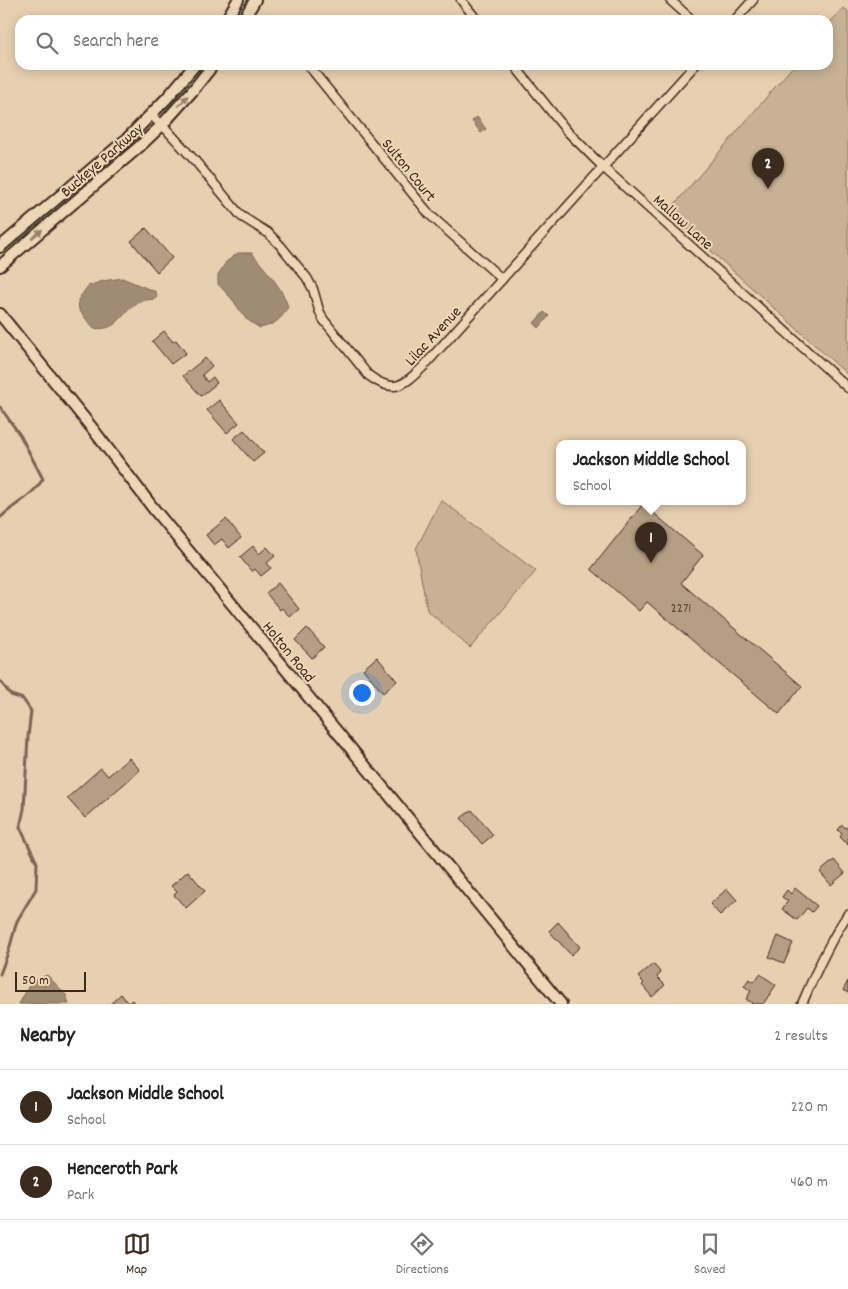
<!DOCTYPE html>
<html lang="en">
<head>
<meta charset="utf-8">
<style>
	:root { --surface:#fff; --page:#f2f2f2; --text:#222; --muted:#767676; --line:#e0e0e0; --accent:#3b2a1e }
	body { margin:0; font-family:Dekko,sans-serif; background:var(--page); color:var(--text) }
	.scale { position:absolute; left:15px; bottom:12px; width:71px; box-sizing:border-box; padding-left:5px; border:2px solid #3b2a1e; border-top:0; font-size:14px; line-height:18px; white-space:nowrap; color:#3b2a1e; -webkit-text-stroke:4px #eed7b6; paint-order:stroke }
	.you { position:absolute; left:361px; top:692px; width:18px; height:18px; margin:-12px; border:4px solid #fff; border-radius:50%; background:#1a73e8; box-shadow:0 0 0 8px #1a73e833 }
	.badge { display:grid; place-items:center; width:32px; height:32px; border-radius:50%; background:var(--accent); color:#fff; font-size:16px; font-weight:700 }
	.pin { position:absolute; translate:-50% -41px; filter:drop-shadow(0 1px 2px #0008) }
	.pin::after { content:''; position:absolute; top:26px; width:18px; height:15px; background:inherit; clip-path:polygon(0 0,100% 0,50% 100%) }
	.popup { position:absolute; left:556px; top:440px; width:190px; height:65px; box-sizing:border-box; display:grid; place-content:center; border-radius:10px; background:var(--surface); filter:drop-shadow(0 1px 4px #0005); font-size:16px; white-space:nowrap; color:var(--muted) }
	.popup b { font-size:19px; color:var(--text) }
	.popup::after { content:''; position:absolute; left:50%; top:100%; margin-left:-10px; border:10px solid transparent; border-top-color:var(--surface) }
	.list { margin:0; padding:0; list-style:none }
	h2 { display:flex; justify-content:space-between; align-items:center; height:65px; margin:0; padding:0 20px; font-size:21px }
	h2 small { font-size:16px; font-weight:400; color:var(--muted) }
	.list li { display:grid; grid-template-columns:32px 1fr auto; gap:15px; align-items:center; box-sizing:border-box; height:75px; padding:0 20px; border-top:1px solid var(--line) }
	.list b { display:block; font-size:19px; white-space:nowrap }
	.list p { margin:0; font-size:16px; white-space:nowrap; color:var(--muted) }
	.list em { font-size:16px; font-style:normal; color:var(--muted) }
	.icon { flex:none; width:28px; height:28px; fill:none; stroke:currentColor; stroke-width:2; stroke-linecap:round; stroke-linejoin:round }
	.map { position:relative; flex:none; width:848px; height:1004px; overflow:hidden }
	.search { position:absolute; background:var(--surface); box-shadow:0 2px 12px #0003; left:15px; right:15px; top:15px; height:55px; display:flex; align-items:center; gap:12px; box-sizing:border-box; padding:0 18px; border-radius:15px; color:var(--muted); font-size:19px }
	.sheet { height:215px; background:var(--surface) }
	nav { display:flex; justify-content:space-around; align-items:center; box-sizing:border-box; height:70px; border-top:1px solid var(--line); background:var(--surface); font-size:14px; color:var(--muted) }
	nav a { display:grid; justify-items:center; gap:2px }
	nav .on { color:var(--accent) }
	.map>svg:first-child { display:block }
	.green { fill:#c7b295; stroke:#816e5a }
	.water { fill:#a08c74; stroke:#786552 }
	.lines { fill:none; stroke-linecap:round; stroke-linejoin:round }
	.stream { stroke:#786552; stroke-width:3 }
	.building { fill:#b49f85; stroke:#3b2a1e }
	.street-casing { stroke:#3b2a1e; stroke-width:11 }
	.secondary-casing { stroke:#3b2a1e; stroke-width:14 }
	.street { stroke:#eed7b6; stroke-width:8 }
	.secondary { stroke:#eed7b6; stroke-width:10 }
	.oneway { fill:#94806a }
	.labels { text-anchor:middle; stroke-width:4; stroke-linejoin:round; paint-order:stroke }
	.number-label { font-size:14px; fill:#594738 }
	.street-label { font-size:16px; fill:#3b2a1e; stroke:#eed7b6 }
</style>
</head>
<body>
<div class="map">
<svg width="848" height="1004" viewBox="0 0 848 1004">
	<rect width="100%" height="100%" fill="#e7d0b0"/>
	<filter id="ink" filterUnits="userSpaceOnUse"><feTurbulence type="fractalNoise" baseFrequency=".02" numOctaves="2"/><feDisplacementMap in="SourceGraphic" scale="10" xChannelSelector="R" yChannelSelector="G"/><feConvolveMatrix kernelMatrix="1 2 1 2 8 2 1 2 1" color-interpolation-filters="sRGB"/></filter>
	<g filter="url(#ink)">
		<g class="green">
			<polygon points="843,8 848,11 848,375 668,212 794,65 828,65 828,25"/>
			<polygon points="441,500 536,571 470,648 427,610 416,549"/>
		</g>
		<g class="water">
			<polygon points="477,117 486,129 481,133 472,121"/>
			<path d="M238,253h14c13,17 30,33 36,54 -7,13 -14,18 -28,21l-14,-9 -14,-20 -14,-15v-9l8,-13z"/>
			<path d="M122,278l34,14 1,4 -2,3c-4,1 -8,0 -12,2 -21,7 -23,32 -50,27l-14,-18 -1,-10 10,-14 15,-5z"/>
			<polygon points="544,312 549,316 539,328 534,323"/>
			<polygon points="47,975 66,995 69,1004 19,1004 31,982"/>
		</g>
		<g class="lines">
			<g class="stream">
				<path d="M0,407l20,28 23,44c-10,17 -29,25 -43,39"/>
				<polyline points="0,681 11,695 23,699 31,711 28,737 24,809 20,827 37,863 36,889 17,921 9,950 0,974"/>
			</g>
		</g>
		<g class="building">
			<polygon points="146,228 172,258 157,272 131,241"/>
			<polygon points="164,331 173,342 176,340 186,353 171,364 152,341"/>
			<polygon points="205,358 212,366 202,375 207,382 213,377 217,383 201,396 183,376"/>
			<polygon points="219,400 239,423 227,433 207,410"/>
			<polygon points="244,430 264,453 253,462 233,439"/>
			<polygon points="643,504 703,555 681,583 802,686 779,714 647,602 639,611 591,569"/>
			<polygon points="226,519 241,538 229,548 222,539 214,545 206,535"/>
			<polygon points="253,546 259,554 267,547 275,556 267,563 271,568 261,576 255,569 252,572 240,557"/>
			<polygon points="278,583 299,609 290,617 282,608 280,610 266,593"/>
			<polygon points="307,628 324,647 312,658 295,640"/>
			<polygon points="377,657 397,681 383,693 363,669"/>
			<polygon points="129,758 140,770 85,818 67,798 101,768 108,776"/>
			<polygon points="472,810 493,835 482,844 461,818"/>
			<polygon points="842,825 846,828 848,827 848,845 840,837 842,834 838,830"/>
			<polygon points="834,860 845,873 831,885 820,872"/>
			<polygon points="188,871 205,891 186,908 174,895 177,892 171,886"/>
			<polygon points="795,888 817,906 812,912 807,908 797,920 782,909 788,901 782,897 787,890 791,894"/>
			<polygon points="727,889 737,900 720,915 710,904"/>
			<polygon points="558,922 580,947 571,955 549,931"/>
			<polygon points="778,936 793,943 784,963 769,957"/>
			<polygon points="653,964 661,973 657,977 665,985 652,997 642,985 644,983 638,977"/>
			<polygon points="760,974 776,985 763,1004 751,1004 752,1003 746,999 751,991 744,986 749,979 754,982"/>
			<polygon points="848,981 848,993 843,990"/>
			<polygon points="121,994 128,1003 132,1000 135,1004 110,1004"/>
		</g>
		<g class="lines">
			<g class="street-casing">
				<g id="street">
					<polyline points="461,0 477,20"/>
					<polyline points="670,0 692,20"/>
					<polyline points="735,20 753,0"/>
					<polyline points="308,65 430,215 502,279"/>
					<polyline points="514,65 566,130 603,167 848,388"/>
					<path d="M151,115l16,15 29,32 45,54 27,17 12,12 27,33 6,11 6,21 4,9 45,56c25,19 34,12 55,-8l272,-302"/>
					<path d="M802,1004c13,-31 27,-62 46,-90"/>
				</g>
			</g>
			<g class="secondary-casing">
				<g id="secondary">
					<polyline points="226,20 238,0"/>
					<polyline points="243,20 255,0"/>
					<polyline points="0,247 128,138 167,98 195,65"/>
					<polyline points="0,266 140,146 162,125 194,89 213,65"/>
					<polyline points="0,314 92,428 153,508 561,1004"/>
				</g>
			</g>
			<use href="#street" class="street"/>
			<use href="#secondary" class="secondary"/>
		</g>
		<defs><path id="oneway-solid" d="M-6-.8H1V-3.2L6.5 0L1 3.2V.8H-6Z" transform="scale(1.25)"/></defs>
		<g class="oneway">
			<use href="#oneway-solid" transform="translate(183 101) rotate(-48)"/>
			<use href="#oneway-solid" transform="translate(37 234) rotate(-40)"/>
		</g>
	</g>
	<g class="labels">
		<g class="number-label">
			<text x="681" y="612">2271</text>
		</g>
		<g class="street-label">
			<text transform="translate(101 159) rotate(-41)" y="6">Buckeye Parkway</text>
			<text transform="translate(410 169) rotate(51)" y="6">Sulton Court</text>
			<text transform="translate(684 221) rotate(42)" y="6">Mallow Lane</text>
			<text transform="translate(432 335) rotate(-47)" y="6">Lilac Avenue</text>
			<text transform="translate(290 651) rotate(51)" y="6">Holton Road</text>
		</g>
	</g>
</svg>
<div class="scale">50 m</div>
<div class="you"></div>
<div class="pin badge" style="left:651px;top:563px">1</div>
<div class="popup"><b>Jackson Middle School</b>School</div>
<div class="pin badge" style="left:768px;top:189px">2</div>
<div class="search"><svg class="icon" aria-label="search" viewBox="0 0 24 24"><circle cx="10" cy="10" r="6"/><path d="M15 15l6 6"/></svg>Search here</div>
</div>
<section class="sheet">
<h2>Nearby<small>2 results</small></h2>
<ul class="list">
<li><span class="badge">1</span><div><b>Jackson Middle School</b><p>School</p></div><em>220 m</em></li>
<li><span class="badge">2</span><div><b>Henceroth Park</b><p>Park</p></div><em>460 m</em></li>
</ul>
</section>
<nav>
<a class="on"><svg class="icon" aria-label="map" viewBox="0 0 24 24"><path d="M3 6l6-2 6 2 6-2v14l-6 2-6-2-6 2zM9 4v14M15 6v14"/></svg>Map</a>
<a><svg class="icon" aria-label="directions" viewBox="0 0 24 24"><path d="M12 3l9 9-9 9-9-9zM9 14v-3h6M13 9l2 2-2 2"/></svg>Directions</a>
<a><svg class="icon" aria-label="saved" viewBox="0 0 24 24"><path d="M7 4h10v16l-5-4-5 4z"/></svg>Saved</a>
</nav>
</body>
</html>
